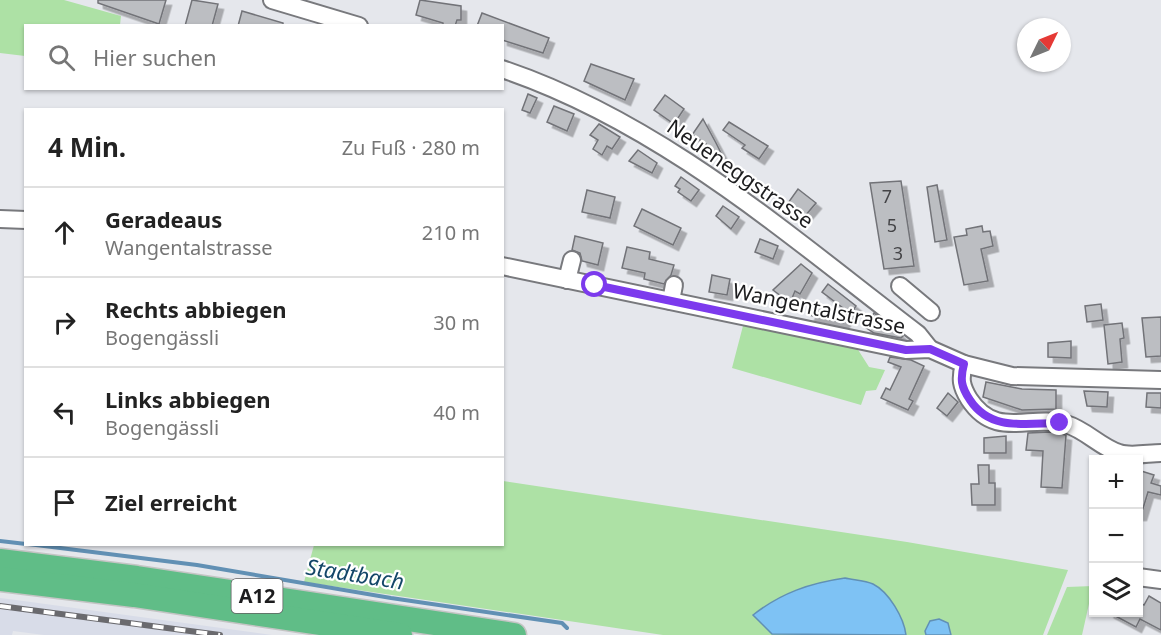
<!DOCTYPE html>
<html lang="de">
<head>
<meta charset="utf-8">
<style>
	:root { --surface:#fff; --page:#f2f2f2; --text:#222; --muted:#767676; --line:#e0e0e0 }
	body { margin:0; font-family:"Noto Sans",sans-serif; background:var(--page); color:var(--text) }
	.controls { position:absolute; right:18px; bottom:18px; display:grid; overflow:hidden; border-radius:0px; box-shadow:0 2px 4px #0004 }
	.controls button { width:54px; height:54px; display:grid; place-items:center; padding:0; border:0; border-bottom:2px solid var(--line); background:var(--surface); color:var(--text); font:30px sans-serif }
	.compass { position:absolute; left:1017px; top:18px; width:54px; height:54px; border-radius:50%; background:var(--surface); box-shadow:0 2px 4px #0004; rotate:47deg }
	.stop { position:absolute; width:18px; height:18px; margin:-14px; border:4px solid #7c3aed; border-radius:50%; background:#fff }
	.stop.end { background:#7c3aed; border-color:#fff; box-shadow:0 2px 6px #0008 }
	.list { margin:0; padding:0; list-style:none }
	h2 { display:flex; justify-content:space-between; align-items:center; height:78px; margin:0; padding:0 24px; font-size:26px }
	h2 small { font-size:20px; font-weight:400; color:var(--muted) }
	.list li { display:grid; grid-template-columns:39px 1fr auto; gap:18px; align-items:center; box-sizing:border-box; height:90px; padding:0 24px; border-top:2px solid var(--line) }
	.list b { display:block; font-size:22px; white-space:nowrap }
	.list p { margin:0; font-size:20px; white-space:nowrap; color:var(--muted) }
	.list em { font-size:20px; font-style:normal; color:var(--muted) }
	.icon { flex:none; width:33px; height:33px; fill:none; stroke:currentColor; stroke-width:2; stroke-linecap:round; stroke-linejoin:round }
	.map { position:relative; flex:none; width:1161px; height:635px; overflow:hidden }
	.search { position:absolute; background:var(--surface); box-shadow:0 2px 4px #0004; left:24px; top:24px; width:480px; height:66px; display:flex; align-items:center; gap:15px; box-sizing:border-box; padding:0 21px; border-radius:0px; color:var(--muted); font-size:22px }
	.panel { position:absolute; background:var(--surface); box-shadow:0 2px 4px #0004; left:24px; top:108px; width:480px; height:438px; border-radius:0px }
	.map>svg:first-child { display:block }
	.built { fill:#d8dce8 }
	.green { fill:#ade1a5 }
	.water { fill:#7ec2f4; stroke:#6190b4; stroke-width:1.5 }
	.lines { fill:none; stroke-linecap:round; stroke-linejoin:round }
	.stream { stroke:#6190b4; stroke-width:4 }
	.building { fill:#bcbec2; stroke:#727378; stroke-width:1.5; filter:url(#shadow) }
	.minor-casing { stroke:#78797d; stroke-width:20 }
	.highway-casing { stroke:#c4c4c4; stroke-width:27 }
	.minor { stroke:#fff; stroke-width:16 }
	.highway { stroke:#60bd87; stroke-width:24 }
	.rail-casing { stroke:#6a6a6e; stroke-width:6 }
	.rail { stroke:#fff; stroke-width:4; stroke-dasharray:11; stroke-linecap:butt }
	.route { stroke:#7c3aed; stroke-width:8 }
	.labels { text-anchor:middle; stroke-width:4.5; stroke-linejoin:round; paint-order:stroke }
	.number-label { font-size:18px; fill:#444447 }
	.shield { fill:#fff; stroke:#606062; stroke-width:1.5 }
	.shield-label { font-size:20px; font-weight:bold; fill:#1c1c1e }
	.street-label { font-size:21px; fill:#1c1c1e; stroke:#fff }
	.water-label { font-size:22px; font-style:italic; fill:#134768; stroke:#fff }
</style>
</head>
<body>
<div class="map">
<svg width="1161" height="635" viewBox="0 0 1161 635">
	<defs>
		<filter id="shadow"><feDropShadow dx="5.5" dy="5.5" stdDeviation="0" flood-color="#0004"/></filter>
	</defs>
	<rect width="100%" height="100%" fill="#e5e7ec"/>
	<polygon class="built" points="0,598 16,600 272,635 44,635 13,631 12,635 0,635"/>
	<g class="green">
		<polygon points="0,0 64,0 121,16 120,25 26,26 25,56 0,53"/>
		<polygon points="744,322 855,345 869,367 885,370 876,390 866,391 861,405 732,368"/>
		<polygon points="503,481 907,542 1068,570 1043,635 951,635 925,631 926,635 663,635 304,582 314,545 502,544"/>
		<polygon points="1093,586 1082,635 1047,635 1067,587"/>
	</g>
	<g class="water">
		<path d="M845,578c8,2 20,2 28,6 16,8 31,34 33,51l-134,-1 -19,-19c28,-22 57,-32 92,-37z"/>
		<polygon points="939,619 948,623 951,635 926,635 925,631 930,621"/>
	</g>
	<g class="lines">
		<g class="stream">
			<polyline points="0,541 26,544"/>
			<polyline points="28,544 197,565 391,598 562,623 567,628"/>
		</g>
	</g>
	<g class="building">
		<polygon points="98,0 166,0 159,24 98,3"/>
		<polygon points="192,0 218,4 212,26 185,26"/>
		<polygon points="420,0 461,6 461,20 457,20 455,26 443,26 443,23 416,15"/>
		<polygon points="242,11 283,23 283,26 238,26"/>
		<polygon points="482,13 549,38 543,53 502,40 502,26 477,26"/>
		<polygon points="591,64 634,79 625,100 584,81"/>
		<polygon points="528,94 537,98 530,113 522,110"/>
		<polygon points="665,95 684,109 674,124 654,110"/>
		<polygon points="554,106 574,114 567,131 547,122"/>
		<polygon points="703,119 716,143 722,155 704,147 706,144 692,135"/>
		<polygon points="729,122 768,146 759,159 742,148 745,145 723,130"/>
		<polygon points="599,124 620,137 612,149 607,146 602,155 593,149 598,140 590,135"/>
		<polygon points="638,150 657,163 652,173 629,161"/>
		<polygon points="681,177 699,190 691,201 678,192 680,189 675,186"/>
		<polygon points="901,181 914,266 884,269 870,183"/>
		<polygon points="937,185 947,240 935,242 927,187"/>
		<polygon points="798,189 816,203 805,216 788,203"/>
		<polygon points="587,190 615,197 610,218 582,212"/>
		<polygon points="723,206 739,217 731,229 716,216"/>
		<polygon points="642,209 681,228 673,245 634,226"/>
		<polygon points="982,226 983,232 990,231 993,246 981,249 988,281 964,285 954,237 967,235 966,229"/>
		<polygon points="575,236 603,243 598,265 582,261 580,253 572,250"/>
		<polygon points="760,239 778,246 773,259 755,252"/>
		<polygon points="627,247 650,252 649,259 674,265 671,275 664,284 644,279 645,273 622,268"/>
		<polygon points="801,264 812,273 800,294 795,291 790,303 773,290"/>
		<polygon points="712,275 730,279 727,295 709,292"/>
		<polygon points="828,284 856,306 851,314 822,292"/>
		<polygon points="1101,304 1103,320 1087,322 1085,306"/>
		<polygon points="814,306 850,314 843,323 809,315"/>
		<polygon points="874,313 903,336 901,338 874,333 865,327"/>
		<polygon points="1161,317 1161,356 1146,357 1142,318"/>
		<polygon points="1122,323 1124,338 1120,339 1122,362 1108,364 1104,325"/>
		<polygon points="1071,341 1071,358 1048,357 1048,343"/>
		<polygon points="890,357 911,360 924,366 909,399 913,401 908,410 881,398 886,388 890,390 901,367 888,362"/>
		<polygon points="986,382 1022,389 1056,390 1056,409 1022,410 983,397"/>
		<polygon points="1084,391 1108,392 1107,407 1087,406"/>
		<polygon points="948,393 958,402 947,416 937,408"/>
		<polygon points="1147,393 1161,393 1161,408 1146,407"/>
		<polygon points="1051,432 1066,435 1062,488 1041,487 1043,451 1026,450 1028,433"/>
		<polygon points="1006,436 1006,453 984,453 984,438"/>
		<polygon points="978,465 989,465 989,483 995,483 995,505 972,505 971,484 979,484"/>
		<polygon points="1138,470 1154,475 1151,483 1161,486 1161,495 1148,492 1141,515 1138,515"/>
		<polygon points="1149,596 1161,603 1161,630 1140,619 1136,627 1108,612 1138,612 1138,602 1144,605"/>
	</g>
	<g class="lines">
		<g class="minor-casing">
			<g id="minor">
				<polyline points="272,0 359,26"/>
				<path d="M502,69c158,53 286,166 416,265l12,15"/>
				<polyline points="0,219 26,220"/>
				<polyline points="502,266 906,350 930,349 964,364 1012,376 1161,380"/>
				<polyline points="567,280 572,260"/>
				<polyline points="900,286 931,312"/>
				<polyline points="671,301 674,285"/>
				<path d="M964,364c-4,15 -3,22 5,35 27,41 60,15 97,25 20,6 34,23 53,29 11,4 30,0 42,0"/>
				<polyline points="1138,577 1161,580"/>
			</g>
		</g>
		<g class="highway-casing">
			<g id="highway">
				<polyline points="0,561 137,578 514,635"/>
				<polyline points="0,579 134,595 400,635"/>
			</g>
		</g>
		<use href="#minor" class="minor"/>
		<use href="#highway" class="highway"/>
		<g class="rail-casing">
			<polyline id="rail" points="0,606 220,635"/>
		</g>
		<use href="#rail" class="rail"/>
	</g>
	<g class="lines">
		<path class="route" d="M595,285l311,65 24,-1 34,15c-4,15 -3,23 6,36 21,32 57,23 90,23"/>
	</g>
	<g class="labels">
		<g class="number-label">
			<text x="887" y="203">7</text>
			<text x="892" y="232">5</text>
			<text x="898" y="260">3</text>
		</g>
		<rect class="shield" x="231.5" y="579" width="51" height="34" rx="4.5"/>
		<g class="shield-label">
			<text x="257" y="603">A12</text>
		</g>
		<g class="street-label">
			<text transform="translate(740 174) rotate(35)" y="7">Neueneggstrasse</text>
			<text transform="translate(819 309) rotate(12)" y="7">Wangentalstrasse</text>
		</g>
		<g class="water-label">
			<text transform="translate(355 574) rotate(9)" y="8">Stadtbach</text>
		</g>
	</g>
</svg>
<div class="controls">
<button>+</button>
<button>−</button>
<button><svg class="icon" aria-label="layers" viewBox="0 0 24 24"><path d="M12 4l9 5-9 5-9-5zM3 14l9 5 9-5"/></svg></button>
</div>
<svg class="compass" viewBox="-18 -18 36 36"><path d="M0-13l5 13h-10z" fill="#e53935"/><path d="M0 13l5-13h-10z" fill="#767676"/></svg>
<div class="stop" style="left:595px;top:285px"></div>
<div class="stop end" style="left:1060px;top:423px"></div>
<div class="search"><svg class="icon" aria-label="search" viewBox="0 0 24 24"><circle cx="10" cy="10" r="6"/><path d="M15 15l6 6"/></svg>Hier suchen</div>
<section class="panel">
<h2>4 Min.<small>Zu Fuß · 280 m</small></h2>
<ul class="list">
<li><svg class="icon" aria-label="ahead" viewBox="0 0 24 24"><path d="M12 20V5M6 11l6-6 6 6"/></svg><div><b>Geradeaus</b><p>Wangentalstrasse</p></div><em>210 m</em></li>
<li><svg class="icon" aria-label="right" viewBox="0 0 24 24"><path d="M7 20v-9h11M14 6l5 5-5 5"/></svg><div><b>Rechts abbiegen</b><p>Bogengässli</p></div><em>30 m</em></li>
<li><svg class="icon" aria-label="left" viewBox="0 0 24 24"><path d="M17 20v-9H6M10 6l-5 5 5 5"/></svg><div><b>Links abbiegen</b><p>Bogengässli</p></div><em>40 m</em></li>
<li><svg class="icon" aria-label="arrive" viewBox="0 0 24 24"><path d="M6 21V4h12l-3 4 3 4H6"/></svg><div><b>Ziel erreicht</b></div></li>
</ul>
</section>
</div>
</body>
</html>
